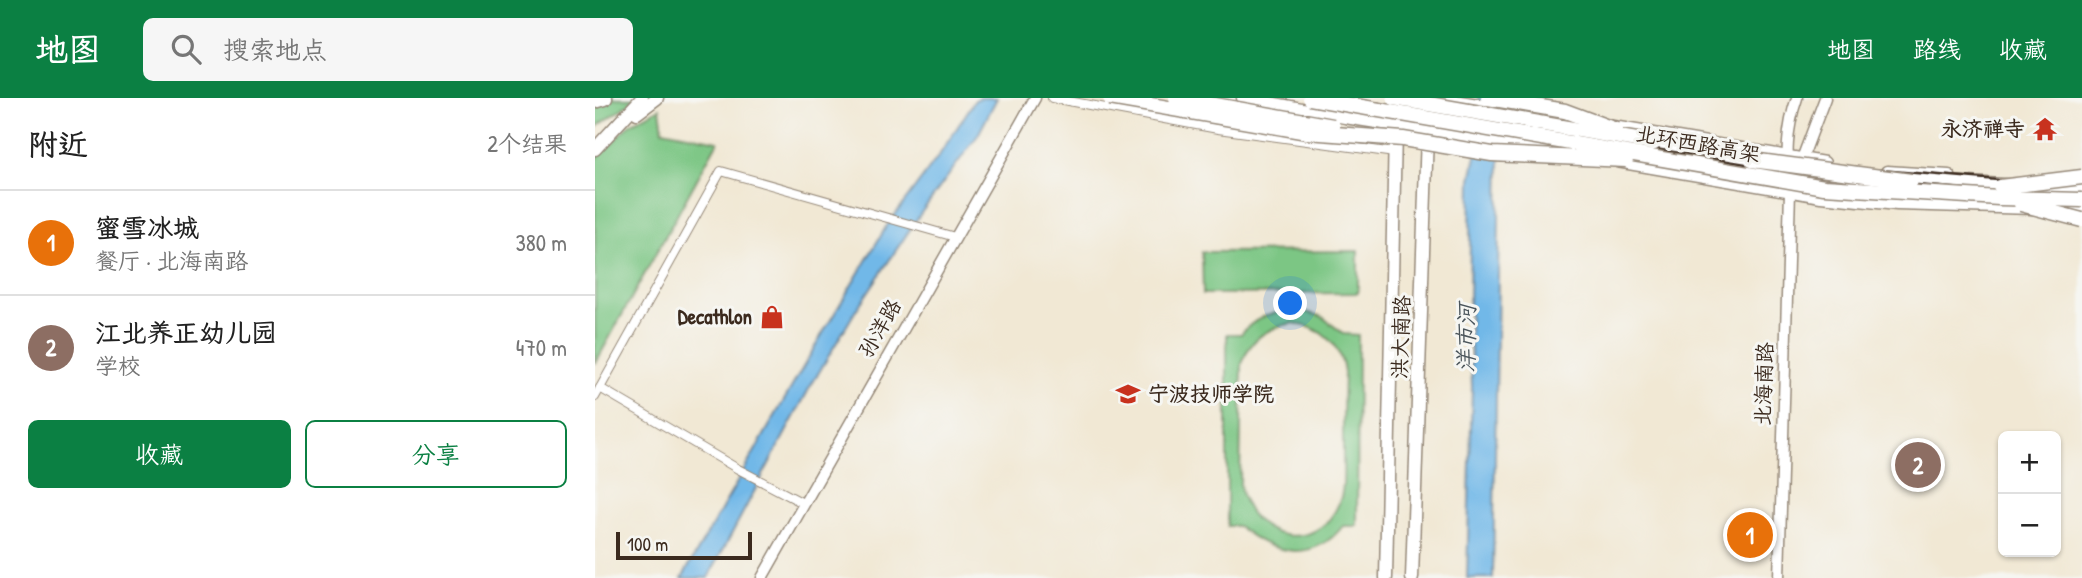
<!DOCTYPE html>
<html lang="zh">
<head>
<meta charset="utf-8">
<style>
	:root { --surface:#fff; --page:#f6f6f6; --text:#222; --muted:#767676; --line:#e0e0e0; --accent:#0b8043 }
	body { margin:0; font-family:"Patrick Hand","LXGW WenKai TC",sans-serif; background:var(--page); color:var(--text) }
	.controls { position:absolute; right:21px; bottom:21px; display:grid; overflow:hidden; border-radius:10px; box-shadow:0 2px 5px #0004 }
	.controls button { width:63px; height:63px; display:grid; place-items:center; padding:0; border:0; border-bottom:2px solid var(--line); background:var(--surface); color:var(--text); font:35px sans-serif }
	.scale { position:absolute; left:21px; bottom:18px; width:136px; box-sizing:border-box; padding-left:7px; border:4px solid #3b2a1e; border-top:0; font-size:19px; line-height:24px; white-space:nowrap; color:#3b2a1e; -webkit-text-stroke:5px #f6f6f2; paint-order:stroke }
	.you { position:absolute; left:696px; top:206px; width:24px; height:24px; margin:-18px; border:5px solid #fff; border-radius:50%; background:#1a73e8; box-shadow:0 0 0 10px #1a73e833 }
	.badge { display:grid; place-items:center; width:46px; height:46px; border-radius:50%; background:var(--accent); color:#fff; font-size:23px; font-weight:700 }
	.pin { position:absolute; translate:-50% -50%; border:4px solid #fff; box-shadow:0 2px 7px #0006 }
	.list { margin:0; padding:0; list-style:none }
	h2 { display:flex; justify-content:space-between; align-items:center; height:91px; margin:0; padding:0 28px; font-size:30px }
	h2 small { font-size:23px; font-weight:400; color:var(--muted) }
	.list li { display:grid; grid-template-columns:46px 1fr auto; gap:21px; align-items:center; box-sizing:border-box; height:105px; padding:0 28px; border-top:2px solid var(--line) }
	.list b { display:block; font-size:26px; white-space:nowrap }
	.list p { margin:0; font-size:23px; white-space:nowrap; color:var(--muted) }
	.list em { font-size:23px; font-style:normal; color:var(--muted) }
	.actions { display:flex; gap:14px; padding:21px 28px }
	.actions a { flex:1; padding:16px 0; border:2px solid var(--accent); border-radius:10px; text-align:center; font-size:24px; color:var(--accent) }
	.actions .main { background:var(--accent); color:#fff }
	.icon { flex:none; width:38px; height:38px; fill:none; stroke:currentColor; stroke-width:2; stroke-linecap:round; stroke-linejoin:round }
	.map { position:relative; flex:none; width:1487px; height:480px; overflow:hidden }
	header { display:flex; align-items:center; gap:42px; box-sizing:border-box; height:98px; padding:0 35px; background:var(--accent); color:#fff }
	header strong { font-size:33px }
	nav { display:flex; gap:38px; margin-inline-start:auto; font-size:24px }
	.search { width:490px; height:63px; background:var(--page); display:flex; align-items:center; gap:18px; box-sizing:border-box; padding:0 24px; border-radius:10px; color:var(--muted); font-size:26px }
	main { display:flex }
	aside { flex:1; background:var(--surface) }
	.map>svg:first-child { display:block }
	.park { fill:#7bc684; stroke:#5b7851; stroke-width:2; fill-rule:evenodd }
	.water { fill:#71b8e8; stroke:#567183; stroke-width:2 }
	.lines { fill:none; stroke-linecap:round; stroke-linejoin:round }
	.minor-casing { stroke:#968979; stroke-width:10 }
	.tertiary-casing { stroke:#968979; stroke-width:13 }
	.secondary-casing { stroke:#968979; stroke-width:15 }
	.primary-casing { stroke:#968979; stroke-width:15 }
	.trunk-casing { stroke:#968979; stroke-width:17 }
	.minor { stroke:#fff; stroke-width:8 }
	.tertiary { stroke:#fff; stroke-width:10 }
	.secondary { stroke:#fff; stroke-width:12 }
	.primary { stroke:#fff; stroke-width:12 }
	.trunk { stroke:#fff; stroke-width:14 }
	.rail { stroke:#3b2a1e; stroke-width:2.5 }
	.trunk-bridge-casing { stroke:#968979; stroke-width:17; stroke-linecap:butt }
	.trunk-bridge { stroke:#fff; stroke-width:14 }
	.labels { text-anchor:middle; stroke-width:6; stroke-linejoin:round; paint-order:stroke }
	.poi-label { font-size:21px; font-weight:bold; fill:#3b2a1e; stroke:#f6f6f2; text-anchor:end }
	.street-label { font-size:21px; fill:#3b2a1e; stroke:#f6f6f2 }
	.water-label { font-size:23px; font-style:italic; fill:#4b555b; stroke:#f6f6f2 }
</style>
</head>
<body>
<header>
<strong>地图</strong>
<div class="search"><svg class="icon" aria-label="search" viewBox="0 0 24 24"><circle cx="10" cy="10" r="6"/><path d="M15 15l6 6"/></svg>搜索地点</div>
<nav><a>地图</a><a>路线</a><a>收藏</a></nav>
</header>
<main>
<aside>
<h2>附近<small>2个结果</small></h2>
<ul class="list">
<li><span class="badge" style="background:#e8710a">1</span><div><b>蜜雪冰城</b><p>餐厅 · 北海南路</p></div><em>380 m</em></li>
<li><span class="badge" style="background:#8d6e63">2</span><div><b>江北养正幼儿园</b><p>学校</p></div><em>470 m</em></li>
</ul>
<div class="actions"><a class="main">收藏</a><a>分享</a></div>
</aside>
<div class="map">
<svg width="1487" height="480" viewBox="0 0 1487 480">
	<rect width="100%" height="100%" fill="#f6f6f2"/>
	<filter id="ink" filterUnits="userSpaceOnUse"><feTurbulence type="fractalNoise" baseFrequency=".0143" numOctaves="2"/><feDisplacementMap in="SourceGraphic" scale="14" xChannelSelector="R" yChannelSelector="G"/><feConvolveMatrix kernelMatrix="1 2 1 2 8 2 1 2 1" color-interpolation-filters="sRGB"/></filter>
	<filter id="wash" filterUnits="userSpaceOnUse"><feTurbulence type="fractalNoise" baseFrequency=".00686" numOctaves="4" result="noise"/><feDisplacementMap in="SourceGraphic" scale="28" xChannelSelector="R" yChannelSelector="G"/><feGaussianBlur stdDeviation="1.57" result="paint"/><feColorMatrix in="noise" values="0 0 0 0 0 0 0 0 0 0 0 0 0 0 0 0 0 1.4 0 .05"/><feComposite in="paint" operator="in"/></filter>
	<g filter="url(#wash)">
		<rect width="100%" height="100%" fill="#f1e8d4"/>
		<g class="park">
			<polygon points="0,0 42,0 0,30"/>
			<polygon points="65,10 68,32 123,43 0,266 0,62 35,26"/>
			<polygon points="763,153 763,195 608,196 607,154"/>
			<path d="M703,212l23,6 23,18 14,1 -1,191h-14c-30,38 -72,28 -105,0h-11v-192h14c15,-18 34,-24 57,-24zM698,225c28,4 48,21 51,50 -1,27 -1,54 -1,81 0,16 2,34 -4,49 -21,53 -92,38 -99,-18l2,-121c8,-26 25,-36 51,-41z"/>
		</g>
		<g class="water">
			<polygon points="385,0 402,0 383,37 326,115 261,212 214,291 113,480 87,480 222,245 291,129 345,56 380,2"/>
			<polygon points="883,0 906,0 898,480 872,480 877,289 874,205 876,81 881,58"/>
		</g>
	</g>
	<g filter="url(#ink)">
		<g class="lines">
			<g class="minor-casing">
				<g id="minor">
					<polyline points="457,0 623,31 800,55"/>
					<polyline points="5,290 143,371 208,405"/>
					<polyline points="0,299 126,73 360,139"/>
				</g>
			</g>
			<g class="tertiary-casing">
				<g id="tertiary">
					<polyline points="1196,90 1230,0"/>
					<polyline points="167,480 440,0"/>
					<path d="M1184,480l11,-387c-4,-33 -4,-62 7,-93"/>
				</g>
			</g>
			<g class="secondary-casing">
				<g id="secondary">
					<polyline points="791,480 800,32"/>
					<polyline points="817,480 832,36"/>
				</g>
			</g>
			<g class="primary-casing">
				<g id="primary">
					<polyline points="648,0 750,19 973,54"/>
					<polyline points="840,0 987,24"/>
					<polyline points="42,15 62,0"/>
					<polyline points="1012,28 1229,65"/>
					<polyline points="0,51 47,0"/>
					<polyline points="1022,63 1226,98 1302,106 1438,110"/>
					<polyline points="1292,74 1354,78"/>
					<polyline points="1456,111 1487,111"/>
				</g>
			</g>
			<g class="trunk-casing">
				<g id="trunk">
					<polyline points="0,3 10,0"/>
					<polyline points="1059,45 1157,62"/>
					<polyline points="1316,83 1487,92"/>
				</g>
			</g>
			<use href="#minor" class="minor"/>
			<use href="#tertiary" class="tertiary"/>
			<use href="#secondary" class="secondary"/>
			<use href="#primary" class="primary"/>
			<use href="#trunk" class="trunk"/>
			<g class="rail">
				<polyline points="754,0 1229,79 1405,94 1487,96"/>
				<polyline points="828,0 1227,67 1403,82 1487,84"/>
			</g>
			<g class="trunk-bridge-casing">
				<g id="trunk-bridge">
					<polyline points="515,0 712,34 808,41 897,56 1031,62"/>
					<polyline points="581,0 738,28"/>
					<polyline points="715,0 1229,89 1404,100 1487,102"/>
					<polyline points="799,0 1059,45"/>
					<polyline points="893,0 970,13 1021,32"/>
					<polyline points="1157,62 1316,83"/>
					<polyline points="1405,89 1487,79"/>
					<polyline points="1426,106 1487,122"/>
				</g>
			</g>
			<use href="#trunk-bridge" class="trunk-bridge"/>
		</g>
	</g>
	<defs>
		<g id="temple-bare" transform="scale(1.89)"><path d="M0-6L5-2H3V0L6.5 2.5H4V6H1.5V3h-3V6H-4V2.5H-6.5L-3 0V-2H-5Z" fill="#c8321e" stroke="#f6f6f2" stroke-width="2.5" paint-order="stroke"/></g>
		<g id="shop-bare" transform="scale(1.89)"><path d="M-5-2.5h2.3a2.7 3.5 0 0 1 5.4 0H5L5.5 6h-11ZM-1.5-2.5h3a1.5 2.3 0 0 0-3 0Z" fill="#c8321e" stroke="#f6f6f2" stroke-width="2.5" paint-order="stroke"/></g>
		<g id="university-bare" transform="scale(1.89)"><path d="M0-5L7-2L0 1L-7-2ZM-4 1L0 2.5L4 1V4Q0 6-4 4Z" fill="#c8321e" stroke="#f6f6f2" stroke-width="2.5" paint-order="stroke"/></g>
	</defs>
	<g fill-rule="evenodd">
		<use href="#temple-bare" x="1450" y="31"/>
		<use href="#shop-bare" x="177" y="219"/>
		<use href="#university-bare" x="533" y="296"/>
	</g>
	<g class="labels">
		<g class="poi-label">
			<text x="1430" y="38">永济禅寺</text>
			<text x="157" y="226">Decathlon</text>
			<text x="553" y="303" text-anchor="start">宁波技师学院</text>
		</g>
		<g class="street-label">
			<text transform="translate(1103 46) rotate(10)" y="7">北环西路高架</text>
			<text transform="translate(285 230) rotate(-60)" y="7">孙洋路</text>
			<text transform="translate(806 239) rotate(-88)" y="7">洪大南路</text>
			<text transform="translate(1169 286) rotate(-88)" y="7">北海南路</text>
		</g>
		<g class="water-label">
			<text transform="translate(871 240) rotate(-89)" y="8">洋市河</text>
		</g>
	</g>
</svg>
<div class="controls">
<button>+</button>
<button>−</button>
</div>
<div class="scale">100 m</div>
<div class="you"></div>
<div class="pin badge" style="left:1155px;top:437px;background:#e8710a">1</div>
<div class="pin badge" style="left:1323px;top:367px;background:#8d6e63">2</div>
</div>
</main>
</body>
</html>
